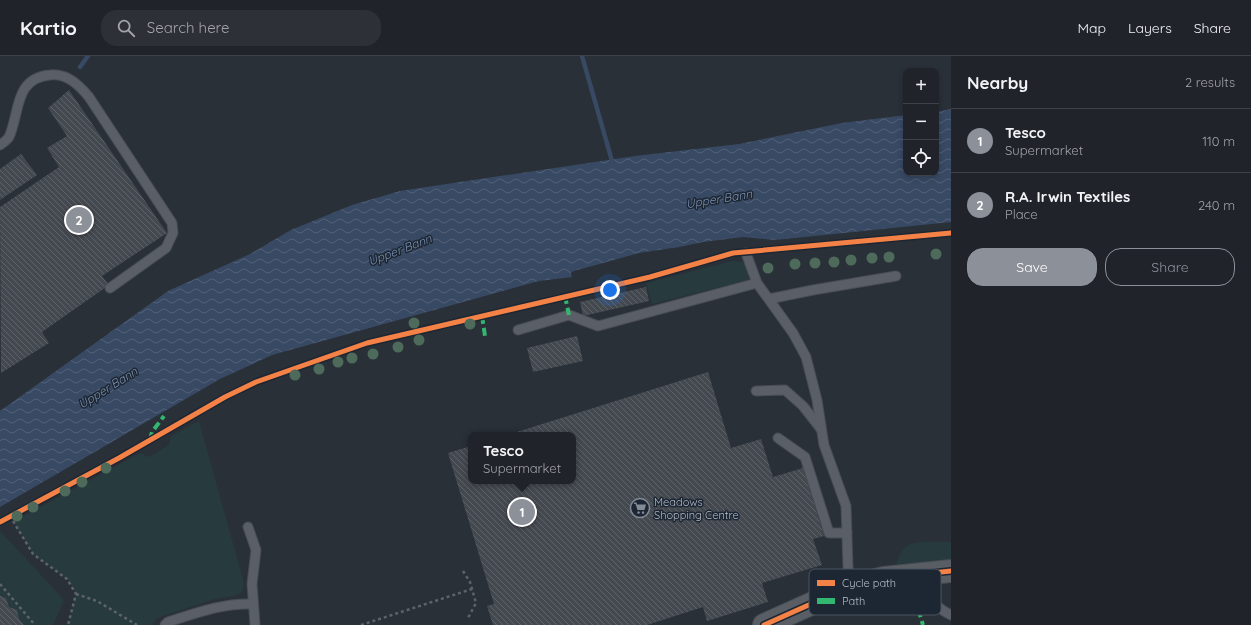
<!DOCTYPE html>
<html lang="en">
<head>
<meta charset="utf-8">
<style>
	:root { --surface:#20242a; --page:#2d3036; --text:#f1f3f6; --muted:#a2a4a8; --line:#3d4147; --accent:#8c9099 }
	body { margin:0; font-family:Quicksand,sans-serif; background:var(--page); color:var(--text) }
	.controls { position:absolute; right:12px; top:12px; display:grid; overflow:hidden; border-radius:8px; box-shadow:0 2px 6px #0003 }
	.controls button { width:36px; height:36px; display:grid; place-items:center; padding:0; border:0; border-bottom:1px solid var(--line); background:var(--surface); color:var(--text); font:20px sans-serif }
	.you { position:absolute; left:610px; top:234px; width:14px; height:14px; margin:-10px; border:3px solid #fff; border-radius:50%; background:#1a73e8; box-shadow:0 0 0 6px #1a73e833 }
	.badge { display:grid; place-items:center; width:26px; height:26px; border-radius:50%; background:var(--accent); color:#fff; font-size:13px; font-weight:700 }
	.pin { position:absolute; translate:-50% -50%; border:2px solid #fff; box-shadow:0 1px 4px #0006 }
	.popup { position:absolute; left:468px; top:376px; width:108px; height:52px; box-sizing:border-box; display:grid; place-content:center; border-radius:8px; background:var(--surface); filter:drop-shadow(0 1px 3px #0005); font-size:13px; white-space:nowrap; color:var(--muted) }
	.popup b { font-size:15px; color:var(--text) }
	.popup::after { content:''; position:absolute; left:50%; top:100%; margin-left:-8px; border:8px solid transparent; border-top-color:var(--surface) }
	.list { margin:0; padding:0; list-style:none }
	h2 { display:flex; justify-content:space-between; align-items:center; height:52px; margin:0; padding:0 16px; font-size:17px }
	h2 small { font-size:13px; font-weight:400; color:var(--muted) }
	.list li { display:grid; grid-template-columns:26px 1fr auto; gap:12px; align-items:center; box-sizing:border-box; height:64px; padding:0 16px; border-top:1px solid var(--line) }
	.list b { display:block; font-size:15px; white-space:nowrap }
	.list p { margin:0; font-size:13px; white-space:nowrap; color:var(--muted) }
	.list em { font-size:13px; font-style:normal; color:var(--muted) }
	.actions { display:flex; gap:8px; padding:12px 16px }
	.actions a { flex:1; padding:9px 0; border:1px solid var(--accent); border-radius:16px; text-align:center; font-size:14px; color:var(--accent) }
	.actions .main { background:var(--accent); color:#fff }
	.icon { flex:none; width:22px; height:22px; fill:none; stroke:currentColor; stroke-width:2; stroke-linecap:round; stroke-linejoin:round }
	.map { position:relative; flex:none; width:951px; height:569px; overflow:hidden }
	header { display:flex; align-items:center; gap:24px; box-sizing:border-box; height:56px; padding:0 20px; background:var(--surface); border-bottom:1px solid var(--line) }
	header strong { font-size:19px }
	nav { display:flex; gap:22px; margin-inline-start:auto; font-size:14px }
	.search { width:280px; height:36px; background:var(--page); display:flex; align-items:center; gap:10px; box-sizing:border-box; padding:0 14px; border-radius:16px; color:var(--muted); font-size:15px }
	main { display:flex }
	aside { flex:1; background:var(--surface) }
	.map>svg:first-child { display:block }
	.green { fill:#273a3e }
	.water { fill:url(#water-waves) }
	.pier { fill:#2a3038 }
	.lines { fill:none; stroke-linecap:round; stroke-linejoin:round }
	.stream { stroke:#384963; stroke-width:4.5 }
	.building { fill:url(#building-back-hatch) }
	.lane-casing { stroke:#484c53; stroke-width:11 }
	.secondary-casing { stroke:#484c53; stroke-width:24 }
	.path { stroke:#5d636a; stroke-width:2.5; stroke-dasharray:3 3; stroke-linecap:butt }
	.lane { stroke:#5a5e66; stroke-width:9 }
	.secondary { stroke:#595d64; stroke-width:22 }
	.quiet { stroke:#33b770; stroke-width:4; stroke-dasharray:8 4; stroke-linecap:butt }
	.cycleway-casing { stroke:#1d2633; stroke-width:8 }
	.cycleway { stroke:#f48246; stroke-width:5 }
	.tree { fill:#4e6a5a }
	.labels { text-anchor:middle; stroke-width:3; stroke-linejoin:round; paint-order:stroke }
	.poi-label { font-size:11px; fill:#b4bcc9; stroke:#1d2633; text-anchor:start }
	.water-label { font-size:12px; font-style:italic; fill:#7c92b1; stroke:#1d2633 }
	.key { fill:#1d2633; stroke:#4a5360; stroke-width:1 }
	.key-label { font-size:11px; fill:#b4bcc9 }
</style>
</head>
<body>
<header>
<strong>Kartio</strong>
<div class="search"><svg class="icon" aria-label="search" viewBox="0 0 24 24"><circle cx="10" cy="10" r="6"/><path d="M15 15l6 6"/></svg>Search here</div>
<nav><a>Map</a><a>Layers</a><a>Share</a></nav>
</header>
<main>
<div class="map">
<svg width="951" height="569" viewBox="0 0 951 569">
	<defs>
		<pattern id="water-waves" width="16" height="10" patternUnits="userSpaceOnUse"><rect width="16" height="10" fill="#384963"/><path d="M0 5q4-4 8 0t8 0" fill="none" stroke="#526178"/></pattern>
		<pattern id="building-back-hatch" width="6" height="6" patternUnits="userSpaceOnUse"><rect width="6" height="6" fill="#444950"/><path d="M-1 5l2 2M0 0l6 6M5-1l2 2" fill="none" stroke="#5d6168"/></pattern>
	</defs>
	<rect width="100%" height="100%" fill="#2a3038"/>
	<g class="green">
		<polygon points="733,205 743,206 748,214 748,224 652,248 646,227"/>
		<polygon points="199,365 244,527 242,536 235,540 215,543 157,562 152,569 68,569 76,537 67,523 33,498 13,466 140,397 149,401 169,389 171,380"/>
		<polygon points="0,475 64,544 53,569 24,569 0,542"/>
		<path d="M925,486h26v19l-55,3c8,-19 8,-20 29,-22z"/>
	</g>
	<polygon class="water" points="951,53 951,166 775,184 743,181 703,186 626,202 574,215 572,221 539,225 272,299 220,323 0,451 0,355 168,235 250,198 291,174 352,149 400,135 635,100 739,88 842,67 906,59 906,117 936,117 936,56"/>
	<polygon class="pier" points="672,192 672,194 576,217 572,223 571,216 639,197"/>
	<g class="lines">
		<g class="stream">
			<polyline points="582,0 612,105"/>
			<polyline points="80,11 88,0"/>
		</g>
	</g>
	<g class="building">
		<polygon points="69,34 167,177 102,220 109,229 42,276 49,287 1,317 0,151 59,111 47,92 67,80 48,52"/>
		<polygon points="21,98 37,119 0,144 0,113"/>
		<polygon points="646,231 649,245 583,260 580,246"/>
		<polygon points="577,280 583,305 533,316 527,292"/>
		<polygon points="708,316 731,392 761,383 773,421 803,412 824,480 813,483 822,509 762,527 768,546 707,565 703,551 647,569 493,569 487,550 494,548 448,397 471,390 471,425 573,425 573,379 507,379"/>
		<polygon points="0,540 6,542 9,551 17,554 19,563 24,569 0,569"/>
	</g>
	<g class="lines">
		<g class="lane-casing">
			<g id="lane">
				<path d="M0,89c3,-2 7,-5 9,-8 11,-24 5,-59 41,-62 17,-2 29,10 39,22l83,126 1,10 -7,15 -56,40"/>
				<polyline points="746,197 757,227 793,277 806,301 817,344 824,389 846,450 848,511 851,530"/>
				<polyline points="769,243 813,234 896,220"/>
				<polyline points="518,274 569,259 598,270 757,227"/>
				<polyline points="756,335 785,334 803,350 821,373"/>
				<polyline points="778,382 805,401 829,477 847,477"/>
				<polyline points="248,471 256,494 252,528 255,569"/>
				<path d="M922,518c7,21 8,31 29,41"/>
				<path d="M165,569l3,-3c28,-9 54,-19 84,-18"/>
			</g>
		</g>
		<g class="secondary-casing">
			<polyline id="secondary" points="764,569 851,530 884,522 951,515"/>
		</g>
		<g class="path">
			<polyline points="10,460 33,498 67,523 76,538 68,569"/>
			<polyline points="463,515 470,526 476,547 468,562"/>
			<polyline points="0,528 35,569"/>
			<polyline points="76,538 97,545 137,569"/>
			<polyline points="361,569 472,533"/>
		</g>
		<use href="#lane" class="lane"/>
		<use href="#secondary" class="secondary"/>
		<g class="quiet">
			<polyline points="565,240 569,259"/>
			<polyline points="482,260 485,280"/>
			<polyline points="150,384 152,376 164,360"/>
			<polyline points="908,519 923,569"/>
		</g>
		<g class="cycleway-casing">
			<g id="cycleway">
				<polyline points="0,466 119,402 225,341 256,326 367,287 650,221 733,197 951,177"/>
				<polyline points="764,569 851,530 884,522 951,515"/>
			</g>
		</g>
		<use href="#cycleway" class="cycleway"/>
	</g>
	<g class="tree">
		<circle cx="936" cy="198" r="5.5"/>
		<circle cx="889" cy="201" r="5.5"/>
		<circle cx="872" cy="202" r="5.5"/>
		<circle cx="851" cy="204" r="5.5"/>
		<circle cx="834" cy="206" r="5.5"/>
		<circle cx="815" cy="207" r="5.5"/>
		<circle cx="795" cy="208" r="5.5"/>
		<circle cx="768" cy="212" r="5.5"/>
		<circle cx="414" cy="267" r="5.5"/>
		<circle cx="470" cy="268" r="5.5"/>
		<circle cx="419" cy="284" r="5.5"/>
		<circle cx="398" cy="291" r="5.5"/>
		<circle cx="373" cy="298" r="5.5"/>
		<circle cx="352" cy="302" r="5.5"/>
		<circle cx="338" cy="306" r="5.5"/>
		<circle cx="319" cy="313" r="5.5"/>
		<circle cx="295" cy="319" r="5.5"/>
		<circle cx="106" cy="412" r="5.5"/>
		<circle cx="82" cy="426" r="5.5"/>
		<circle cx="65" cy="435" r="5.5"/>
		<circle cx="33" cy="451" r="5.5"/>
		<circle cx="17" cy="460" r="5.5"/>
	</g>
	<defs>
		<g id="supermarket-ring" transform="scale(1)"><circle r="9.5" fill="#1d2633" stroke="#848b96" stroke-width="1.5"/><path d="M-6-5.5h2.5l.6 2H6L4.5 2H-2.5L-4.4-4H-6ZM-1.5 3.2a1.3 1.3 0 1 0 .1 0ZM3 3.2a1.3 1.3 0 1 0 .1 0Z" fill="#848b96"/></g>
	</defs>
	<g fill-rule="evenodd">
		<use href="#supermarket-ring" x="640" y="452"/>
	</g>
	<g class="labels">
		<g class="poi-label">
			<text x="654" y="450">Meadows<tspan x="654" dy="13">Shopping Centre</tspan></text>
		</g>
		<g class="water-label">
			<text transform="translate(719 143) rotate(-9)" y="4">Upper Bann</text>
			<text transform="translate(400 194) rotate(-21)" y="4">Upper Bann</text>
			<text transform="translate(108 332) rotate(-32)" y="4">Upper Bann</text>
		</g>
	</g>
	<rect x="809" y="513" width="132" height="46" rx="6" class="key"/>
	<rect x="817" y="524" width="18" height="6" fill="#f48246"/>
	<rect x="817" y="542" width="18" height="6" fill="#33b770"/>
	<g class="key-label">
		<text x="842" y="531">Cycle path</text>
		<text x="842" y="549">Path</text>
	</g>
</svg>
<div class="controls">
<button>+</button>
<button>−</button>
<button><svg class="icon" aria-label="locate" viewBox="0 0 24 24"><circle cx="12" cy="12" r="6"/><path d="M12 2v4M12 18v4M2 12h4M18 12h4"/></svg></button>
</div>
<div class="you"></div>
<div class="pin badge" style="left:522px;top:456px">1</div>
<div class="popup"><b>Tesco</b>Supermarket</div>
<div class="pin badge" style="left:79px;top:164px">2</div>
</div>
<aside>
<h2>Nearby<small>2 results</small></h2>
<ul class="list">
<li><span class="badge">1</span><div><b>Tesco</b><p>Supermarket</p></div><em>110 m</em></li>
<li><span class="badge">2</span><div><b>R.A. Irwin Textiles</b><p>Place</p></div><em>240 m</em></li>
</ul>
<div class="actions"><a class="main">Save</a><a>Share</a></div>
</aside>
</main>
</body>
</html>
